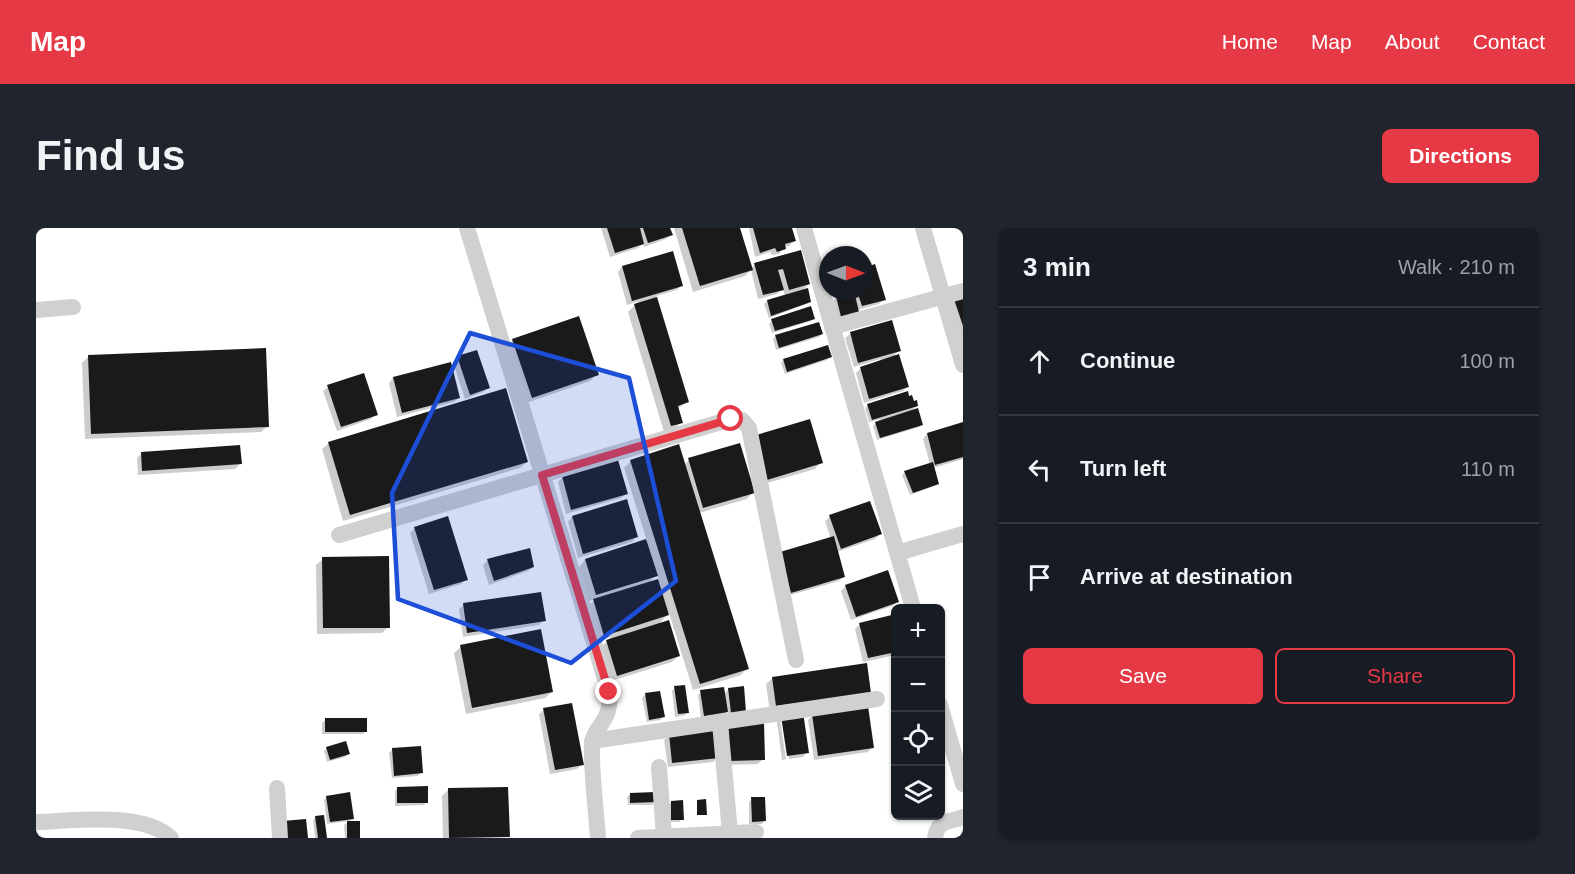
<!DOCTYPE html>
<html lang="en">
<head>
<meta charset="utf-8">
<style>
	:root { --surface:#171b24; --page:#20242c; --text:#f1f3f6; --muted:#9ea1a6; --line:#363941; --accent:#e63946 }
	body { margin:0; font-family:Helvetica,sans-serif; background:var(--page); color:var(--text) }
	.controls { position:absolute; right:18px; bottom:18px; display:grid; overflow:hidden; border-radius:9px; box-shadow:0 2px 4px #0004 }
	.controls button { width:54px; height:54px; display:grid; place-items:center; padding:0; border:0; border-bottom:2px solid var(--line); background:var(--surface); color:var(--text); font:30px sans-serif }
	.compass { position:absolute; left:783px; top:18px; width:54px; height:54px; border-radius:50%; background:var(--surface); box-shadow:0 2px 4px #0004; rotate:91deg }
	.stop { position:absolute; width:18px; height:18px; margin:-14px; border:4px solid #e63946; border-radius:50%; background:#fff }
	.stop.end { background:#e63946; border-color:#fff; box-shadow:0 2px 6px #0008 }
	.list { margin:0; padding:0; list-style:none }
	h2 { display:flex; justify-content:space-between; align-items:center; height:78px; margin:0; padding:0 24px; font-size:26px }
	h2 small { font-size:20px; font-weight:400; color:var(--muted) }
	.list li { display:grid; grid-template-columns:39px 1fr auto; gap:18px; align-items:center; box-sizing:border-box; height:108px; padding:0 24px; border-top:2px solid var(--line) }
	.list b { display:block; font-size:22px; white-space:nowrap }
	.list em { font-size:20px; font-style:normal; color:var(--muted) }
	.actions { display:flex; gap:12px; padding:18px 24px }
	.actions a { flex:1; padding:14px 0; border:2px solid var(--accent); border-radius:9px; text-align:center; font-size:21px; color:var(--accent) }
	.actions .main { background:var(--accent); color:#fff }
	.icon { flex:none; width:33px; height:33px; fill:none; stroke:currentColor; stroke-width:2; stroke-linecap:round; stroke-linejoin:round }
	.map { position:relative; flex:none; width:927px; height:610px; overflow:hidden; border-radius:9px }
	header { display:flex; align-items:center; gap:36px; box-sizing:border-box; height:84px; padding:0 30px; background:var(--accent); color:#fff }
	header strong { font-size:28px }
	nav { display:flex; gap:33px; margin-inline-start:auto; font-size:21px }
	.intro { display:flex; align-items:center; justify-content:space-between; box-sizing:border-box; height:144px; padding:0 36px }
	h1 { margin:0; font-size:42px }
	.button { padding:15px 27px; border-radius:9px; background:var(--accent); color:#fff; font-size:21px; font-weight:700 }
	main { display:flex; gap:36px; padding:0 36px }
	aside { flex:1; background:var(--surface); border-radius:9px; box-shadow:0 2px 4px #0004 }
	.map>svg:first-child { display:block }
	.shadow { fill:#0003; fill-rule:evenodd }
	.building { fill:#1a1a1a }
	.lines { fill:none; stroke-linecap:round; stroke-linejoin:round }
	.street { stroke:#d0d0d0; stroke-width:16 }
	.route { stroke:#e63946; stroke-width:8 }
	.marked { fill:#1d4ed8; fill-opacity:0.2; stroke:#1d4ed8; stroke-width:4.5; stroke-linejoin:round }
</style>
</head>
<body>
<header>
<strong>Map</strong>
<nav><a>Home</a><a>Map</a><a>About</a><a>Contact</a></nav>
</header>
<div class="intro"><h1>Find us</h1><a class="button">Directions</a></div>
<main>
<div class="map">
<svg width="927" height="610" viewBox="0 0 927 610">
	<rect width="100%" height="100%" fill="#fff"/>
	<g class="shadow">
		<polygon points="565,0 633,0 635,7 630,11 608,19 607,16 602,20 574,29"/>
		<polygon points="638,0 703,0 715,41 719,36 764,24 773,56 765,64 773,73 770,76 733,90 728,76 731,73 749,68 747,60 741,66 722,71 715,42 709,48 657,64"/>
		<polygon points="713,0 754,0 758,13 753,18 748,19 743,26 736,27 734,24 719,29"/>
		<polygon points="586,39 645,57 641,62 620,68 651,174 641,181 645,194 639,201 628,204 592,84 603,73 591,77 582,44"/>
		<polygon points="828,42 848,71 843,76 821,82 802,91 797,73 800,70 816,65 815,63 828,63"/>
		<polygon points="927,70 927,112 914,77 919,72"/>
		<polygon points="778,90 775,93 736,105 733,96 736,93"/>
		<polygon points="855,94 863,122 856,130 872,158 867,163 828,175 820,145 825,140 845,134 844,131 818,139 809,110 814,106"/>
		<polygon points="786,106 783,109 740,122 737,111 740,108"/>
		<polygon points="477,112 561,146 554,153 490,175 470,119"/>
		<polygon points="440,123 452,160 447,164 429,171 417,134 422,130"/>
		<polygon points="53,128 232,198 225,204 49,211 46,135"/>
		<polygon points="794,129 791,132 749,146 745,135 748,132"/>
		<polygon points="414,136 423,170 418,174 361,189 353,155 357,150"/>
		<polygon points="292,159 340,186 335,191 301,203 287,163"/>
		<polygon points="832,177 881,178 874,184 886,196 883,199 841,212 837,198 844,191 833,194 829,180"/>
		<polygon points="927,196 927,231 897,240 901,255 898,258 874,267 866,247 869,244 894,236 887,211 891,206"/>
		<polygon points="718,209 785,234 779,241 724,257"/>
		<polygon points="293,215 491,234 484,240 307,293 286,221"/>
		<polygon points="106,225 204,236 199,241 102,247 101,230"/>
		<path d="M653,232l64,32 -6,7 -48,14 48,155 -6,7 -48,15 -24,-77 -12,13 21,30 -6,6 -61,19 -11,-33 11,-11 -13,4 -11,-34 9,-8 -7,2 -10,-34 6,-7 62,-19 -23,-73 7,-7 53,4zM621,346l2,6 -11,4z"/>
		<polygon points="581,234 590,266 585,270 530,286 522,254 526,250"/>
		<polygon points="536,289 600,309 596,314 542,330 532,294"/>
		<polygon points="794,289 844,306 839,311 801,324 808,348 803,353 751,368 740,331 795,311 789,293"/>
		<polygon points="379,300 430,351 425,356 393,366 374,305"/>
		<polygon points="287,331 352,399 346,405 281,406 280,337"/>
		<polygon points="452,332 497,339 492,343 453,357 447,337"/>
		<polygon points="810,358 861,374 856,378 815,392 805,363"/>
		<polygon points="428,377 508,392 503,397 427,409 423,381"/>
		<polygon points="860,387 860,427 827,434 819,401 824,396"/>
		<polygon points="425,419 516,464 509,470 430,486 418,425"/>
		<polygon points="830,437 734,484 730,456 737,450"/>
		<polygon points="639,460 651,484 649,487 639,489 636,463"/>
		<polygon points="693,461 709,483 692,487 692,483 687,487 665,490 662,467 665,464 688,466"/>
		<polygon points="609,467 627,489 624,492 611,494 606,470"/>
		<polygon points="508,482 546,536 541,541 514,546 503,486"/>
		<polygon points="777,487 836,519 832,524 778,532 772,492"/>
		<polygon points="746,489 771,524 767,529 753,531 747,491 744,491 750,531 746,532 741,494"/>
		<polygon points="289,492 330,503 327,506 286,506 286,495"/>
		<polygon points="688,502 727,531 722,536 689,537"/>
		<polygon points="633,508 682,529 677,534 632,539 628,512"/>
		<polygon points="291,520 312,526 309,529 291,534 288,523"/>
		<polygon points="356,522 385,545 382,548 356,550 353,525"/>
		<polygon points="362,560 391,574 388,577 359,578 359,563"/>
		<polygon points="412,562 472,609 407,610 406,568"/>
		<polygon points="594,566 619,574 616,577 592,577 591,569"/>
		<polygon points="291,569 317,590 312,594 323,610 309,610 308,597 313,593 291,596 288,572"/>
		<polygon points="716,571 728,593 726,596 713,596 713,574"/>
		<polygon points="635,574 646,591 643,594 633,594 632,577"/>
		<polygon points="280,589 289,610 279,610 277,592"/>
	</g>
	<g class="building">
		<polygon points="571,0 604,0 608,16 579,25"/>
		<polygon points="607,0 634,0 637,7 612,15"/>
		<polygon points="646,0 704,0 717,42 664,58"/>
		<polygon points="717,0 756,0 760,13 749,16 750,21 741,24 739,20 724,25"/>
		<polygon points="765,22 774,56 753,62 747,41 742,42 748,62 727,67 718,35"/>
		<polygon points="637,23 647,58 596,73 586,38"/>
		<polygon points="839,36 850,72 826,78 821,63 828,63 828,40"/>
		<polygon points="772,60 775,74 735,88 731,72"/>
		<polygon points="818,63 823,84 805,89 800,68"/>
		<polygon points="927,68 927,98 918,71"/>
		<polygon points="621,69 653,174 642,178 647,195 635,198 598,76"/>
		<polygon points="775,78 779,91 739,103 735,91"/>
		<polygon points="543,88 563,147 496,170 476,111"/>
		<polygon points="856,92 865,123 822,135 814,104"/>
		<polygon points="783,94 787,106 743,120 739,107"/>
		<polygon points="792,117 796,129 751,144 747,131"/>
		<polygon points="230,120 233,199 55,206 52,127"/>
		<polygon points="441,122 454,160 434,167 421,128"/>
		<polygon points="863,126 873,159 833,171 824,139"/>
		<polygon points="415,134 424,170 366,185 357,149"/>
		<polygon points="328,145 342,187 305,199 291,157"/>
		<polygon points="470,160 492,234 314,287 292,214"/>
		<polygon points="872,163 873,168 876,167 878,173 881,172 882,178 836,192 831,176"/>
		<polygon points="882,180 887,197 844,210 839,194"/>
		<polygon points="774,191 787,235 731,252 717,208"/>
		<polygon points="927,194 927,229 899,237 891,205"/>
		<polygon points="704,215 719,265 667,280 652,230"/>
		<polygon points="643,216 713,441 664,456 594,232"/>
		<polygon points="204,217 206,236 106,243 105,224"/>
		<polygon points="582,232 592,266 535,282 526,248"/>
		<polygon points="897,234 903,256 877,265 868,243"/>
		<polygon points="591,271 602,309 547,326 536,288"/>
		<polygon points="834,273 846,306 805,321 793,287"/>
		<polygon points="412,288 432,352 398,362 378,299"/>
		<polygon points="798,308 809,349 755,365 744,324"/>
		<polygon points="610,311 622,348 560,367 549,331"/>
		<polygon points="494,320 498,339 458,353 451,331"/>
		<polygon points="353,328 354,400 287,400 286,329"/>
		<polygon points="852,342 863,374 820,389 809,357"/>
		<polygon points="622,351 633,387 568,408 557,371"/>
		<polygon points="505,364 510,393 431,405 427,375"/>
		<polygon points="860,386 860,424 832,430 823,395"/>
		<polygon points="633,392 644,428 581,448 570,412"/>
		<polygon points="505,401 517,464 436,480 424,417"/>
		<polygon points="831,435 835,465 740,478 736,449"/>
		<polygon points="649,457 653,485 642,486 638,458"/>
		<polygon points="708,458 710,484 695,485 692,460"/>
		<polygon points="688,459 692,484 668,488 664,462"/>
		<polygon points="624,463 629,489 613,492 609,465"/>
		<polygon points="536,475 548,537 519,542 507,480"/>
		<polygon points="832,478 838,520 782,528 776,486"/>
		<polygon points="767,484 773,525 751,528 745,488"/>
		<rect x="289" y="490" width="42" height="14"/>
		<polygon points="728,495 729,532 693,533 692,496"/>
		<polygon points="680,500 683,530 636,535 633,506"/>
		<polygon points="310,513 314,526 294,532 290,519"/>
		<polygon points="385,518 387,545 358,548 356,520"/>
		<polygon points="392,558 392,575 361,575 361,559"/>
		<polygon points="472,559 474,609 413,610 412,560"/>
		<polygon points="314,564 318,591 294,594 290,568"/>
		<polygon points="620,564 620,574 594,575 594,565"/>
		<polygon points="715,569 729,569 730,593 716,594"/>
		<polygon points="670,571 671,587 661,587 661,572"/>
		<polygon points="647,572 648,592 635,592 635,573"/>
		<polygon points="288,587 291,610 282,610 279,588"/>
		<polygon points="270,591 272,610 249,610 247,593"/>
		<rect x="311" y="593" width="13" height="17"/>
	</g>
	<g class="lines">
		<g class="street">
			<path d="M431,0l142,464c4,30 -16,34 -17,52 -1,28 4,65 6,94"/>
			<polyline points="768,0 877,380"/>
			<polyline points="887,0 927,137"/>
			<polyline points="0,82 37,79"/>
			<polyline points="796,99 927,63"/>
			<polyline points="303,307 695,191 706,192 713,200 760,432"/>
			<polyline points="861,325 927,306"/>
			<polyline points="904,477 927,556"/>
			<polyline points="684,495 694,605"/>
			<polyline points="556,513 841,471"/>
			<polyline points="623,539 628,609"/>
			<polyline points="241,560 244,610"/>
			<path d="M0,594c37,-1 107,-11 135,16"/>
			<polyline points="602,610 720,604"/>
			<path d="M899,610c3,-19 13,-15 28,-21"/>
		</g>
	</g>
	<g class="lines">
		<polyline class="route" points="573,464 506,247 695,191"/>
	</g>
	<path class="marked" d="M434,105l159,45 47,203 -105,82 -173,-64 -6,-106z"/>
</svg>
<div class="controls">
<button>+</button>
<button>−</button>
<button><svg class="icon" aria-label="locate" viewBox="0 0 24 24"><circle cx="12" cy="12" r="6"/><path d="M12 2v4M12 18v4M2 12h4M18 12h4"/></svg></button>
<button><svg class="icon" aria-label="layers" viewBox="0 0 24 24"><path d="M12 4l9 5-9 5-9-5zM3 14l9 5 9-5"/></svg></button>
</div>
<svg class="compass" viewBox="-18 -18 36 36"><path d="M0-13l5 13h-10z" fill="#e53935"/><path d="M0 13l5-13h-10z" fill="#9ea1a6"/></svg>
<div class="stop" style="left:695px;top:191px"></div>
<div class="stop end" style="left:573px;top:464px"></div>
</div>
<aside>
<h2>3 min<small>Walk · 210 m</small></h2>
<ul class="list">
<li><svg class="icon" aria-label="ahead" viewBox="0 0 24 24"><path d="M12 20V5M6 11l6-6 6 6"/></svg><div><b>Continue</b></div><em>100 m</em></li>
<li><svg class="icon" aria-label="left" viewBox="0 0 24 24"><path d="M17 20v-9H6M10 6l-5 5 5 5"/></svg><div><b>Turn left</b></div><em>110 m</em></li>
<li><svg class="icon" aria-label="arrive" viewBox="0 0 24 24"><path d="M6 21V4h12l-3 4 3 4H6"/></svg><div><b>Arrive at destination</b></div></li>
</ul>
<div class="actions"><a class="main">Save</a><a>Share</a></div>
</aside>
</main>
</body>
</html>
